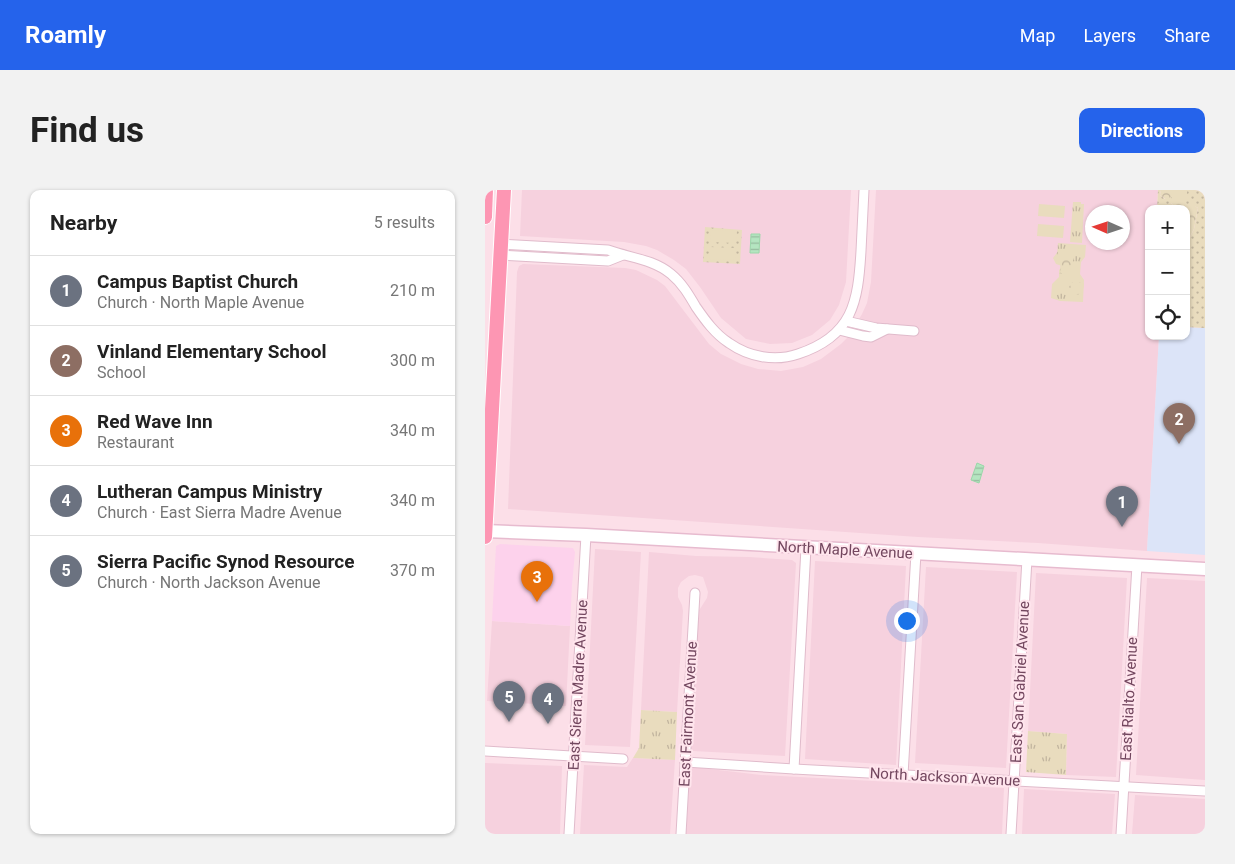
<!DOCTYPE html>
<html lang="en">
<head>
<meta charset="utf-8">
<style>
	:root { --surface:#fff; --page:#f2f2f2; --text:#222; --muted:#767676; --line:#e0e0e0; --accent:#2563eb }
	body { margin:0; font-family:Roboto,sans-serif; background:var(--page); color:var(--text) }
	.controls { position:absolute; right:15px; top:15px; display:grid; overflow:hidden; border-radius:10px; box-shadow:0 1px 4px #0004 }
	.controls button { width:45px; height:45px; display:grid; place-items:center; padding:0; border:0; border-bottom:1px solid var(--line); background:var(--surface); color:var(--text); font:25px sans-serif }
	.compass { position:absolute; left:600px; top:15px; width:45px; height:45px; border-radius:50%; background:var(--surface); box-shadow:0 1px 4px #0004; rotate:273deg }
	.you { position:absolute; left:421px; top:430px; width:18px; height:18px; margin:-12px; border:4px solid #fff; border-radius:50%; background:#1a73e8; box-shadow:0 0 0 8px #1a73e833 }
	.badge { display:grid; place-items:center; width:32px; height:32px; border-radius:50%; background:var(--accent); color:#fff; font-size:16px; font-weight:700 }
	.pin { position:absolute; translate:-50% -41px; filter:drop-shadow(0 1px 2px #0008) }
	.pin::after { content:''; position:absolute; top:26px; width:18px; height:15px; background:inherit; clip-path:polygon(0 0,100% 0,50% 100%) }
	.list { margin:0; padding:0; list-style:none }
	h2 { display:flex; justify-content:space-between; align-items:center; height:65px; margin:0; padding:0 20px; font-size:21px }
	h2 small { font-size:16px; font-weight:400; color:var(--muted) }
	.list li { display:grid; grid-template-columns:32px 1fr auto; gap:15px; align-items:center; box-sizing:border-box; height:70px; padding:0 20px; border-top:1px solid var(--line) }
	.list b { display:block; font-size:19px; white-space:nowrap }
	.list p { margin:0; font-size:16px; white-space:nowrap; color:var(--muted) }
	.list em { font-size:16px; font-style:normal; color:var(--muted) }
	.icon { flex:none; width:28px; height:28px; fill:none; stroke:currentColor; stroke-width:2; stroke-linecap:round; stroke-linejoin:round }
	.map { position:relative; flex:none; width:720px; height:644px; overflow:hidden; border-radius:10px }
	header { display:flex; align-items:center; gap:30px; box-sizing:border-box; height:70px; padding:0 25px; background:var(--accent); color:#fff }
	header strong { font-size:24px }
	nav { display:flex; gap:28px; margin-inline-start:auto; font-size:18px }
	.intro { display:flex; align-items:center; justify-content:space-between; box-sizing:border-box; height:120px; padding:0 30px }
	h1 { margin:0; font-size:35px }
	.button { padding:12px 22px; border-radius:10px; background:var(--accent); color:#fff; font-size:18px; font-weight:700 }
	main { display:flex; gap:30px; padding:0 30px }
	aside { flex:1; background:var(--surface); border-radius:10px; box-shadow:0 1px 4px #0004 }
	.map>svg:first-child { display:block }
	.residential { fill:#f6d1de; fill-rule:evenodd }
	.commercial { fill:#fdd2ec }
	.education { fill:#dce4f8 }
	.grass { fill:url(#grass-tufts) }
	.forest { fill:url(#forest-crowns) }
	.park { fill:url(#park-dots) }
	.garden { fill:#e9dcbe }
	.water { fill:url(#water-rules); stroke:#9ad7a9 }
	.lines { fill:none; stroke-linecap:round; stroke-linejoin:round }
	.street-casing { stroke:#e0bbcb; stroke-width:11 }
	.secondary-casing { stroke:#e7bbcf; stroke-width:15 }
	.primary-casing { stroke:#fff; stroke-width:16 }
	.street { stroke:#fff; stroke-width:9 }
	.secondary { stroke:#fff; stroke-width:12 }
	.primary { stroke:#fd96b3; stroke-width:14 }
	.labels { text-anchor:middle; stroke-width:4; stroke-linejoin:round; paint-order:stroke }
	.street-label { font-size:15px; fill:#73475f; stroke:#ffe5ed }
</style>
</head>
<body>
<header>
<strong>Roamly</strong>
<nav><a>Map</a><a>Layers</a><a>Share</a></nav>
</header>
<div class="intro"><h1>Find us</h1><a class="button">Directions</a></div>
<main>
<aside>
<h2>Nearby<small>5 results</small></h2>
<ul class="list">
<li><span class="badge" style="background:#6b7280">1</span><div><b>Campus Baptist Church</b><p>Church · North Maple Avenue</p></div><em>210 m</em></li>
<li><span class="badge" style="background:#8d6e63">2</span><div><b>Vinland Elementary School</b><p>School</p></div><em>300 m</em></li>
<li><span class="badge" style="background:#e8710a">3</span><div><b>Red Wave Inn</b><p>Restaurant</p></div><em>340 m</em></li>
<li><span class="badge" style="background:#6b7280">4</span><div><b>Lutheran Campus Ministry</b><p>Church · East Sierra Madre Avenue</p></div><em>340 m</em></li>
<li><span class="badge" style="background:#6b7280">5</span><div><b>Sierra Pacific Synod Resource</b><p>Church · North Jackson Avenue</p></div><em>370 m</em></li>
</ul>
</aside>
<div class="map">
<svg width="720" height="644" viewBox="0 0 720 644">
	<defs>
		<pattern id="grass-tufts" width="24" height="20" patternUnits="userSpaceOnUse" patternTransform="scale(1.25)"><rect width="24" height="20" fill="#e9dcbe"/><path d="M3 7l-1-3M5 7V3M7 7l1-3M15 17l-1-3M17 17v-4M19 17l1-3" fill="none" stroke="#c1b49e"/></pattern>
		<pattern id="forest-crowns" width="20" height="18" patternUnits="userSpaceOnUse" patternTransform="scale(1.25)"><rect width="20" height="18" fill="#e9dcbe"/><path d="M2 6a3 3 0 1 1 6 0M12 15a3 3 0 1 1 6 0" fill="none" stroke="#c1b49e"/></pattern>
		<pattern id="park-dots" width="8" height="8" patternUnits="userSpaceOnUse" patternTransform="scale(1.25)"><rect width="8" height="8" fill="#e9dcbe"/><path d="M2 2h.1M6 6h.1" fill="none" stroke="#c1b49e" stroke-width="1.8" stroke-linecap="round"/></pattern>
		<pattern id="water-rules" width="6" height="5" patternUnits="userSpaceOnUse" patternTransform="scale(1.25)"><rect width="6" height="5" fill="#b4e5c0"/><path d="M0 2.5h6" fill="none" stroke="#97bb9f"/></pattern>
	</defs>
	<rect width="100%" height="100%" fill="#fcdfe8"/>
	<g class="residential">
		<polygon points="37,0 366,0 361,92 354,115 345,130 327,145 307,153 285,154 261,149 236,128 215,97 201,79 189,70 172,60 161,56 139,52 35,46"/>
		<path d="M391,0h282l-1,19h-8v127h10l-12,215 -109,-8 -120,-6 -245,-17 -165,-11 9,-237 2,-6 4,-2 102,4 11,2 21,10 8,6 44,58 12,10 20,10 17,5 23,2 22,-4 18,-8 20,-15 8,-8 13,-22 5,-11 4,-21zM608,22h30v30h-30z"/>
		<polygon points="110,359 156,362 145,557 100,555"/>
		<polygon points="164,362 211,366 264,367 307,370 311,373 300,566 208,561 204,558 213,422 222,408 223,402 218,387 210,385 204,386 196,392 193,398 193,407 197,415 198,421 192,522 156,520"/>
		<polygon points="330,371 421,376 411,575 320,569"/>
		<polygon points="441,377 532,382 521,578 430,573"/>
		<polygon points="551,383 642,388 631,587 581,585 582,544 543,541"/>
		<polygon points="662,388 720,391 720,590 651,585"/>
		<polygon points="7,431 85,436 81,516 2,511"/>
		<polygon points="148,568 190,570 185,644 95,644 99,575 142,577"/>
		<polygon points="0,573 77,576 75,644 0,644"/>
		<polygon points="208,577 276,585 519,598 517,644 201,644 205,583"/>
		<polygon points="539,599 630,604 627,644 537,644"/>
		<polygon points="650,605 720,609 720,644 647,644"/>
	</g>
	<polygon class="commercial" points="15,354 88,358 90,362 87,395 85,436 7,431 11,356"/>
	<polygon class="education" points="701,137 720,138 720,365 662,361 674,146 701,146"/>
	<g class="grass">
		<polygon points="588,12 596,12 596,14 599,14 597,53 585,52"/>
		<polygon points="573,53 601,55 600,67 596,72 595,84 599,90 598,112 575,111 566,108 567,94 574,87 574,80 575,79 576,66 572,66"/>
		<polygon points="156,520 192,522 190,570 148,568 154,558"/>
		<polygon points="543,541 582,544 581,585 541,582"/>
	</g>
	<g class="forest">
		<path d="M676,0h26c1,7 5,15 11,18l-4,21 -4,8h-4v-28h-9l-6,-6 -11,-8z"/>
		<polygon points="574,60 585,63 589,67 587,75 582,76 583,77 584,81 582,84 577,84 575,82 577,76 571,74 568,68"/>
		<path d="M589,90h3l1,2 6,1c0,5 -1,8 -6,12l-2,-1 -2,2h-2l-3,-9z"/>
	</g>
	<g class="park">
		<polygon points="673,0 676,0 675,5 680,9 687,7 686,13 692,19 672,19"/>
		<polygon points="702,0 720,0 720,138 701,137 701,47 705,47 709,39 713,18 709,16 701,14 699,9 702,4"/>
		<polygon points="220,37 257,40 255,74 218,72"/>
	</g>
	<g class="garden">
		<polygon points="554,14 580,16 579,28 553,26"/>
		<polygon points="553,34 579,36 578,48 552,46"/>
		<polygon points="226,40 252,41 251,53 225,52"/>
		<polygon points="225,57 251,58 250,70 224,69"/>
	</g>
	<g class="water">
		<polygon points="266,44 275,44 274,63 265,63"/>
		<polygon points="492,273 499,276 494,293 486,290"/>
	</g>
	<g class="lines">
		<g class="street-casing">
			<g id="street">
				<path d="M16,54l107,6c22,8 45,9 63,24 11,9 18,21 25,33 9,13 19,27 33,36 20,14 46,19 69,11 55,-18 60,-52 63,-103 1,-21 2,-41 3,-61"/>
				<polyline points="15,65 123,71 138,65"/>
				<polyline points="361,131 391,138 429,141"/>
				<polyline points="354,140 378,146 386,147 402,139"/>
				<polyline points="0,561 138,569"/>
				<polyline points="200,572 309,579 720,601"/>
				<polyline points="309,579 321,358"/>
				<polyline points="418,585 431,363"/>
				<polyline points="84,644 101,345"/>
				<polyline points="196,644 210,403"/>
				<polyline points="526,644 542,369"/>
				<polyline points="636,644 652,375"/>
			</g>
		</g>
		<g class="secondary-casing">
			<polyline id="secondary" points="0,341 101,345 720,379"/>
		</g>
		<g class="primary-casing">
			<g id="primary">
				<polyline points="0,27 1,0"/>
				<polyline points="0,347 19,0"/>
			</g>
		</g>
		<use href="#street" class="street"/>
		<use href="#secondary" class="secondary"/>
		<use href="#primary" class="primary"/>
	</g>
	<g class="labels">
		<g class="street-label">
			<text transform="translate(360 360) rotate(3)" y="5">North Maple Avenue</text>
			<text transform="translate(535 492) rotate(-87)" y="5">East San Gabriel Avenue</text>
			<text transform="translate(93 495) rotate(-87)" y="5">East Sierra Madre Avenue</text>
			<text transform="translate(644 509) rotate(-87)" y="5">East Rialto Avenue</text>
			<text transform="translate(203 524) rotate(-87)" y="5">East Fairmont Avenue</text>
			<text transform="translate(460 587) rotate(3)" y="5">North Jackson Avenue</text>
		</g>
	</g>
</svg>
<div class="controls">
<button>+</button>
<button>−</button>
<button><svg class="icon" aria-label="locate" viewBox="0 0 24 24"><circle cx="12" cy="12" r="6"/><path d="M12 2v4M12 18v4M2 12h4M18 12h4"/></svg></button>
</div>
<svg class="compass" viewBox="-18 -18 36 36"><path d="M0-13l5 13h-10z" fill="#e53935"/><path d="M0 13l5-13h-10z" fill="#767676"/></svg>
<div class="you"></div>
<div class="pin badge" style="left:637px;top:337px;background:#6b7280">1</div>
<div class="pin badge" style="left:694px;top:254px;background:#8d6e63">2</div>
<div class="pin badge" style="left:52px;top:412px;background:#e8710a">3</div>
<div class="pin badge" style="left:63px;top:534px;background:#6b7280">4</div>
<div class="pin badge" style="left:24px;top:532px;background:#6b7280">5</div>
</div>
</main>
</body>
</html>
